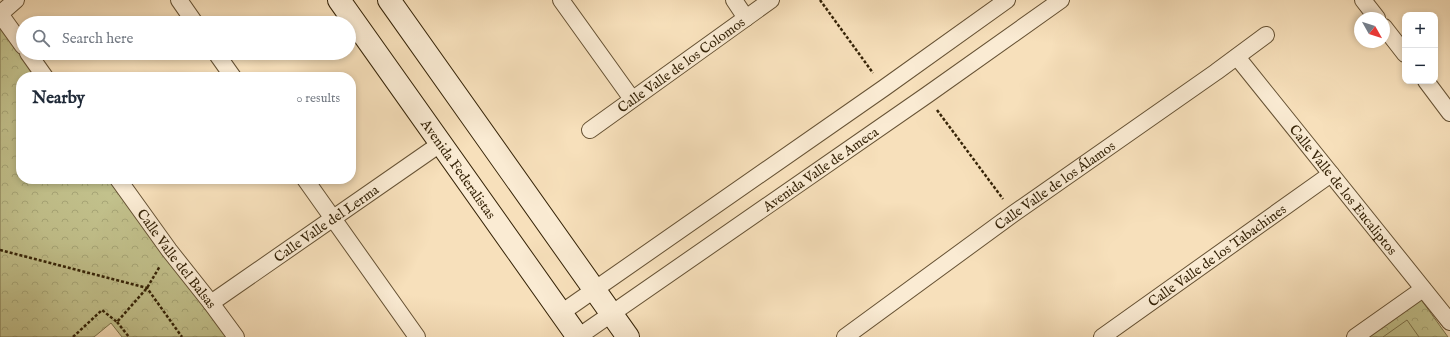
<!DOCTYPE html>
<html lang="en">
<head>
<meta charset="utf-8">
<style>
	:root { --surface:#fff; --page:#f2f2f3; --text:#1f2937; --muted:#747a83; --line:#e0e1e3 }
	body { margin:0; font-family:"IM FELL English",serif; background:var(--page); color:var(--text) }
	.controls { position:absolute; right:12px; top:12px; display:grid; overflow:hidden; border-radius:8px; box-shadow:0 2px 6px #0003 }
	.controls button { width:36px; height:36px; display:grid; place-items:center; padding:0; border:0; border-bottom:1px solid var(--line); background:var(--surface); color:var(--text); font:20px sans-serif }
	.compass { position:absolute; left:1354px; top:12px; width:36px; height:36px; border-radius:50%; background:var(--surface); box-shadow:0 2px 6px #0003; rotate:129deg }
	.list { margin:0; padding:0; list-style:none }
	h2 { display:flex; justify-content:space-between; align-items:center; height:52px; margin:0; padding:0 16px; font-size:17px }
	h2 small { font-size:13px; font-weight:400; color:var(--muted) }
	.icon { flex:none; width:22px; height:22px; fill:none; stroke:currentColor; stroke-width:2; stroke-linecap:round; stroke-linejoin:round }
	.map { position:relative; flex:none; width:1450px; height:337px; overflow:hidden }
	.search { position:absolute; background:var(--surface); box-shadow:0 2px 6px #0003; left:16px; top:16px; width:340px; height:44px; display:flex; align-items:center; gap:10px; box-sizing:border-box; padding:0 14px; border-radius:22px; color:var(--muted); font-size:15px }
	.panel { position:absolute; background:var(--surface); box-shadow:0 2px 6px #0003; left:16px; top:72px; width:340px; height:112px; border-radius:16px }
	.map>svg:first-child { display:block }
	.forest { fill:url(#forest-crowns); stroke:#7c724a }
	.pitch { fill:#c2c18c; stroke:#7c724a }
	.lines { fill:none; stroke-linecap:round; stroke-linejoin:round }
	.street-casing { stroke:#665234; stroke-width:18 }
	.secondary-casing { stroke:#352307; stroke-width:24 }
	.path { stroke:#352307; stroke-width:2.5; stroke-dasharray:3 2; stroke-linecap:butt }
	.street { stroke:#faebd3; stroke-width:16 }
	.secondary { stroke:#faebd3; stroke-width:22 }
	.labels { text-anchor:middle; stroke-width:3.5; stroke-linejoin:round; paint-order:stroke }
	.street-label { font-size:14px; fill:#352307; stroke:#faebd3 }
</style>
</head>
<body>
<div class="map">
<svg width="1450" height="337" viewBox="0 0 1450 337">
	<defs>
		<pattern id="forest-crowns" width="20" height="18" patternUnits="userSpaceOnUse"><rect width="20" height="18" fill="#c2c18c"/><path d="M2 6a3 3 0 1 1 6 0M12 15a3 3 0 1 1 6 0" fill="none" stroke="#a7a677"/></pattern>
	</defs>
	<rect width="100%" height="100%" fill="#f7e0bb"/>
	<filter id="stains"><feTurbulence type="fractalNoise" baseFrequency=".005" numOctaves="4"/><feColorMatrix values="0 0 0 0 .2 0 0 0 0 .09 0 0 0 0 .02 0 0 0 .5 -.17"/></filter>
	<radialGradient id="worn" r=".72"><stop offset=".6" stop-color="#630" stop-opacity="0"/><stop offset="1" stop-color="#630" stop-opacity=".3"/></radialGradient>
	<g class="forest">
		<polygon points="0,25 38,77 21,77 21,179 112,179 227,337 122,337 111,323 94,337 0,337"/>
		<polygon points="1420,298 1448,337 1367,337"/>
	</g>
	<polygon class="pitch" points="1407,320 1419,337 1383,337"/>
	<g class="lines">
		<g class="street-casing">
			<g id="street">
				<polyline points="179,0 195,23"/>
				<polyline points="561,0 632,99"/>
				<polyline points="734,0 746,18"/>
				<polyline points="1363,0 1377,18"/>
				<polyline points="0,14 23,46"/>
				<polyline points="0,14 16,0"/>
				<polyline points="1384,27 1405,54"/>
				<polyline points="28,53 45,77"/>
				<polyline points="216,53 233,77"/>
				<path id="s1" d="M1237,57l213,265"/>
				<polyline points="1426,81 1450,113"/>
				<path id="s2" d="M590,130l181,-130"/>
				<path id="s3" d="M118,179l51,71 42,53 25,34"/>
				<polyline points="305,179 417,337"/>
				<path id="s4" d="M211,303l229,-159"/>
				<polyline points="561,313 884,88 1007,0"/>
				<path id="s5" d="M578,337l349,-242 134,-95"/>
				<path id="s6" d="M845,337l168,-123 203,-142 50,-37"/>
				<path id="s7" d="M1102,337l229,-163"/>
				<polyline points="1355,337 1423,289"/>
			</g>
		</g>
		<g class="secondary-casing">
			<g id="secondary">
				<path id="s8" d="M339,0l239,337"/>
				<polyline points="389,0 628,337"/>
			</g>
		</g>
		<g class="path">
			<polyline points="820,0 873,73"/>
			<polyline points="937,110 1003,199"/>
			<polyline points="0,250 147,288 182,337"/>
			<polyline points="117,322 129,337"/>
			<polyline points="73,337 102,310 117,322 147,288 160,266"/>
		</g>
		<use href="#street" class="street"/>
		<use href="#secondary" class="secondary"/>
	</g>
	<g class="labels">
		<g class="street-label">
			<text dy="5" stroke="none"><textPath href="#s2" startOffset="112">Calle Valle de los Colomos</textPath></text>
			<text dy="5" stroke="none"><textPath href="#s8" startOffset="207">Avenida Federalistas</textPath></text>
			<text dy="5" stroke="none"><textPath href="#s5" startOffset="295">Avenida Valle de Ameca</textPath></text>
			<text dy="5" stroke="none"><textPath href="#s6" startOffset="259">Calle Valle de los Álamos</textPath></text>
			<text dy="5" stroke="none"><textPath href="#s1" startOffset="170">Calle Valle de los Eucaliptos</textPath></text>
			<text dy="5" stroke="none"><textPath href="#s4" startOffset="140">Calle Valle del Lerma</textPath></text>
			<text dy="5" stroke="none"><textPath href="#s7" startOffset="141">Calle Valle de los Tabachines</textPath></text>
			<text dy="5" stroke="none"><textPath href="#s3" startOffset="99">Calle Valle del Balsas</textPath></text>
		</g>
	</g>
	<rect width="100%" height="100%" filter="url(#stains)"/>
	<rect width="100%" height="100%" fill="url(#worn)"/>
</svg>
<div class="controls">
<button>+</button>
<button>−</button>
</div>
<svg class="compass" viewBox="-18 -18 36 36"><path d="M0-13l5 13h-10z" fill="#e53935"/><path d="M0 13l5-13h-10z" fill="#747a83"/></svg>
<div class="search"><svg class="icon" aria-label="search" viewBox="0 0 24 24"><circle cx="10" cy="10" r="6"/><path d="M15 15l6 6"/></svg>Search here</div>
<section class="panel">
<h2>Nearby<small>0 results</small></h2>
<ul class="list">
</ul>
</section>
</div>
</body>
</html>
